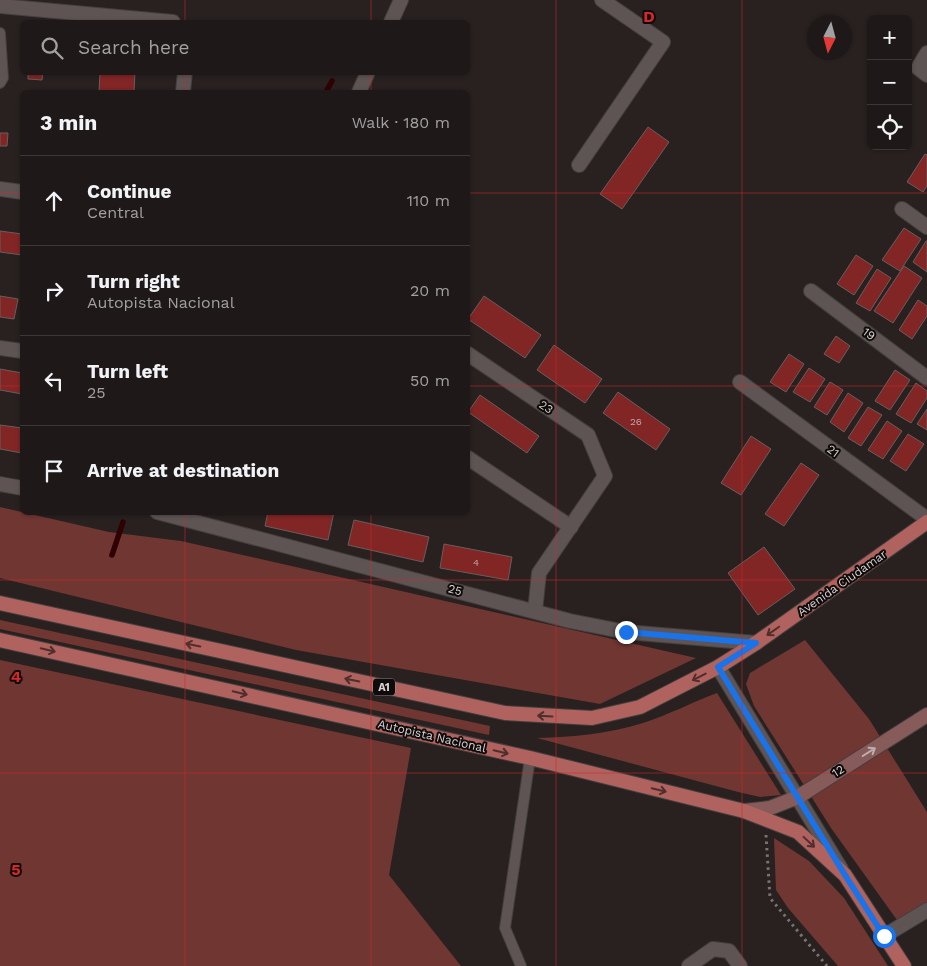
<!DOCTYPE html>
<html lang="en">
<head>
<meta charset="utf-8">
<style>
	:root { --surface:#1e1918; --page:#262221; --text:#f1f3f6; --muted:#a1a0a2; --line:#3c3837 }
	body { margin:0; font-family:"Work Sans",sans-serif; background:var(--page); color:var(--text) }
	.controls { position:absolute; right:15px; top:15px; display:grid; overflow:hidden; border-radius:8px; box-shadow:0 1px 4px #0004 }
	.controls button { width:45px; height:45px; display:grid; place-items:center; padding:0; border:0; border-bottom:1px solid var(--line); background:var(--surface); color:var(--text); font:25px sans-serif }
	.compass { position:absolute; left:807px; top:15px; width:45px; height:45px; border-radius:50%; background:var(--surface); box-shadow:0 1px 4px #0004; rotate:186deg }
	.stop { position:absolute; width:15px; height:15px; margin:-11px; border:4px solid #1a73e8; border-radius:50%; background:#fff }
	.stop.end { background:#1a73e8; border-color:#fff; box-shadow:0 1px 5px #0008 }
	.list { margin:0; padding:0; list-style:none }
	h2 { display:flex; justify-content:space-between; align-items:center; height:65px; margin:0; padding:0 20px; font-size:21px }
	h2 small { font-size:16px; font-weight:400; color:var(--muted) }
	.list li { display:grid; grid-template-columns:32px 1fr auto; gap:15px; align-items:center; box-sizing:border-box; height:90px; padding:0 20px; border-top:1px solid var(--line) }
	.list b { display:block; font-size:19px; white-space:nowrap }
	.list p { margin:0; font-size:16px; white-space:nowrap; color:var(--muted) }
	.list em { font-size:16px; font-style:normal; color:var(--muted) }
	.icon { flex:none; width:28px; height:28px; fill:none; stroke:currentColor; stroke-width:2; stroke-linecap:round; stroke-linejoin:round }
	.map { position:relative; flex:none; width:927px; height:966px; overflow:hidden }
	.search { position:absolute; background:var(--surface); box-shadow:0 1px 4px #0004; left:20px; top:20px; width:450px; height:55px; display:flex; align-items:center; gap:12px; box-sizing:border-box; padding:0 18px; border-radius:8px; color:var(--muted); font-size:19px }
	.panel { position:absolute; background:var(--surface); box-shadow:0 1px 4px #0004; left:20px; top:90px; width:450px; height:425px; border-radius:8px }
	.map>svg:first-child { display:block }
	.green { fill:#703632 }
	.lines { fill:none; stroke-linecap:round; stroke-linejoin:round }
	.stream { stroke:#2f0103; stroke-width:5.5 }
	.building { fill:#822525; stroke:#685e5d }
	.service-casing { stroke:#443e3e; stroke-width:12 }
	.minor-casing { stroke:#443e3e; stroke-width:16 }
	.tertiary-casing { stroke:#443e3e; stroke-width:16 }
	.secondary-casing { stroke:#443e3e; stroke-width:16 }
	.primary-casing { stroke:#443e3e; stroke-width:16 }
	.path { stroke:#797372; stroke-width:3; stroke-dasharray:2.5 4; stroke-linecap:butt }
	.service { stroke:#5d5453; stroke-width:10 }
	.minor { stroke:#5d5453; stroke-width:14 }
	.tertiary { stroke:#5d5453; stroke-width:14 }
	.secondary { stroke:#875b59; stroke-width:14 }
	.primary { stroke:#b0625e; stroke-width:14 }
	.oneway { stroke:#4f2e2c }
	.oneway2 { stroke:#bfaead }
	.route { stroke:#1a73e8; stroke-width:6 }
	.grid { fill:none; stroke:#d62828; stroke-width:1; stroke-opacity:0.55 }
	.labels { text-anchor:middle; stroke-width:4; stroke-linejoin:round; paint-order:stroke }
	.number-label { font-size:10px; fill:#c2a7a6 }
	.shield { fill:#0f0b0b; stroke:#9b9696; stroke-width:1 }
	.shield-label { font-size:11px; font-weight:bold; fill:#d7d2d1 }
	.street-label { font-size:12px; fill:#d7d2d1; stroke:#0f0b0b }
	.grid-label { font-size:16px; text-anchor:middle; font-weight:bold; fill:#d62828; stroke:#0f0b0b; stroke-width:4; stroke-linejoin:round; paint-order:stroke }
</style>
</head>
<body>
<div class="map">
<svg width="927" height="966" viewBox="0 0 927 966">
	<rect width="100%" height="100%" fill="#282120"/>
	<g class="green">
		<polygon points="0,507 109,532 181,541 696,658 600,704 296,650 0,578"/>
		<polygon points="0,620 490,726 489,735 0,629"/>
		<polygon points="805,640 869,719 927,812 927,910 902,927 831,828 754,706 746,684 750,673"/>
		<polygon points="0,660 411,748 389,875 461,966 0,966"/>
		<path d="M717,693l64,102 -21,2 -22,-5 -201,-54c36,-1 71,-4 106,-15 25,-8 50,-21 74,-30z"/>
		<polygon points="774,838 809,861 844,898 888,966 838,966 788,908 776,890"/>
	</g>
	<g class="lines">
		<g class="stream">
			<polyline points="326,92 332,81"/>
			<polyline points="112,555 123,522"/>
		</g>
	</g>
	<g class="building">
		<polygon points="28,72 43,72 42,80 28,79"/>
		<polygon points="100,72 135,72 134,92 99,92"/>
		<polygon points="648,127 669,142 622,209 600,194"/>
		<polygon points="0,133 8,133 7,146 0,146"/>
		<polygon points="925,154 927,155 927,186 923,192 907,182"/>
		<polygon points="904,228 921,239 900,271 882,260"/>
		<polygon points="0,231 22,234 22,255 0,252"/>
		<polygon points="926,241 927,241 927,272 913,262"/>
		<polygon points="856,255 873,266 854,295 837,284"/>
		<polygon points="904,266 922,278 893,323 874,311"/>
		<polygon points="877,269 891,278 870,311 856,303"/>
		<polygon points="0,296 18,299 14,319 0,317"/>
		<polygon points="484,296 541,335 525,358 468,319"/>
		<polygon points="918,300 927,306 927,316 912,339 899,330"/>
		<polygon points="836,336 850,346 839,363 824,354"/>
		<polygon points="554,345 602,379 585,403 537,370"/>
		<polygon points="789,354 804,364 786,392 770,382"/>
		<polygon points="809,368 825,379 810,402 793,392"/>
		<polygon points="0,369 22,373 22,394 0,390"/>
		<polygon points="895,370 910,380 890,410 875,401"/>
		<polygon points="830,382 843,390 827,415 814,407"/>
		<polygon points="916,383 927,391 927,398 911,423 896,414"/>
		<polygon points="618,392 670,429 656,450 603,413"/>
		<polygon points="848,393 863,403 844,432 830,422"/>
		<polygon points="480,395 539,436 527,453 468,412"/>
		<polygon points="868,407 882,415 861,446 848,438"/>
		<polygon points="927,409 927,430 917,424"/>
		<polygon points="887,421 902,431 883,459 868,450"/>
		<polygon points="0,425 22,428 22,453 0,449"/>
		<polygon points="908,434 924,444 906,471 890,461"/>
		<polygon points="751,436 771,449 741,495 721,483"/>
		<polygon points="801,463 819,475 784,526 765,514"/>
		<polygon points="268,512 334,512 328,540 265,526"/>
		<polygon points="354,520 429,537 423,562 348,545"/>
		<polygon points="444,544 512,557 508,580 440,568"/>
		<polygon points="764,547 795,589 758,615 728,573"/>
	</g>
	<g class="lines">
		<g class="service-casing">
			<g id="service">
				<polyline points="0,33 3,78 0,83"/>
				<polyline points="521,966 505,928 530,758"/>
			</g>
		</g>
		<g class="minor-casing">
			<g id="minor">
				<polyline points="927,53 918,68 927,75"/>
				<polyline points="183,92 185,72"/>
				<polyline points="359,92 368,72"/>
				<polyline points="579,165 663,42 602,0"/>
				<polyline points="0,189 22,192"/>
				<polyline points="902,209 927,227"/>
				<polyline points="811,291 927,378"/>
				<polyline points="0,348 22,351"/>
				<polyline points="468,354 588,435 605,476 539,573 535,611"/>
				<polyline points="740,382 927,519"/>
				<polyline points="468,458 571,527"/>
				<polyline points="0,484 22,488"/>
				<polyline points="157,512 570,621 626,632 756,643"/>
				<polyline points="718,667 841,869"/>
				<polyline points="884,936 927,910"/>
				<polyline points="689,966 713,949 729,951 740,966"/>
			</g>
		</g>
		<g class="tertiary-casing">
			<g id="tertiary">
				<polyline points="0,6 173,22"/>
				<polyline points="391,22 401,0"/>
			</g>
		</g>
		<g class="secondary-casing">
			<polyline id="secondary" points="744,811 770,808 798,797 927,715"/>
		</g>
		<g class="primary-casing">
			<g id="primary">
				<polyline points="0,603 505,713 592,718 640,707 718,667 756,643 927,522"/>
				<polyline points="0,640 530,758 744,811 798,832 845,875 904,966"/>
			</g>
		</g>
		<polyline class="path" points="766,835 770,898 827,966"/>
		<use href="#service" class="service"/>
		<use href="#minor" class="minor"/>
		<use href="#tertiary" class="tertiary"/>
		<use href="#secondary" class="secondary"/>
		<use href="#primary" class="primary"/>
	</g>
	<defs><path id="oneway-shaft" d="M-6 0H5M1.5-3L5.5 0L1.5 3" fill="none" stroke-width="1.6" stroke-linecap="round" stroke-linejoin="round" transform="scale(1.25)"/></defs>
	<g class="oneway">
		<use href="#oneway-shaft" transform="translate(773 631) rotate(145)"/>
		<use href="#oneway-shaft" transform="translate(193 645) rotate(-168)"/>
		<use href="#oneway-shaft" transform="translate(48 650) rotate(13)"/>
		<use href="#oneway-shaft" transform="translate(699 677) rotate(153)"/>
		<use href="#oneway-shaft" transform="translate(352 680) rotate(-168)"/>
		<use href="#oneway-shaft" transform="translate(240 693) rotate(13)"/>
		<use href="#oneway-shaft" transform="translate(545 716) rotate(-177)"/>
		<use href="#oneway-shaft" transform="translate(501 752) rotate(13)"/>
		<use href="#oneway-shaft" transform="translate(659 790) rotate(14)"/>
		<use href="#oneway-shaft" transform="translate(809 842) rotate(43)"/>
	</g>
	<use class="oneway2" href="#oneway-shaft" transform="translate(869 752) rotate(-32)"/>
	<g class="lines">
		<polyline class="route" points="626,632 756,643 718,667 845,875 884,936"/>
	</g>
	<path class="grid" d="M185,0v22M371,0v22M556,0v966M742,0v966M185,72v20M371,72v20M0,193h22M468,193h459M0,386h22M468,386h459M185,512v454M371,512v454M0,580h927M0,773h927"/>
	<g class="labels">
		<g class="number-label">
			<text x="636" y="425">26</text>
			<text x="476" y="566">4</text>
		</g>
		<rect class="shield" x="373" y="678.5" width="22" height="17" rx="4"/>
		<g class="shield-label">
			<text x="384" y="691">A1</text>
		</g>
		<g class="street-label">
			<text transform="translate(869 334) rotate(37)" y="4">19</text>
			<text transform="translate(546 407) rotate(34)" y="4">23</text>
			<text transform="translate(833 451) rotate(36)" y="4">21</text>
			<text transform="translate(842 583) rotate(-35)" y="4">Avenida Ciudamar</text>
			<text transform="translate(455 590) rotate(15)" y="4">25</text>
			<text transform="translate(432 736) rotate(13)" y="4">Autopista Nacional</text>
			<text transform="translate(838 771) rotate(-32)" y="4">12</text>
		</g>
	</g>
	<g class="grid-label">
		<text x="649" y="22">D</text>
		<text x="16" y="682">4</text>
		<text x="16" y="875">5</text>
	</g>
</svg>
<div class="controls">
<button>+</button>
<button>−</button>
<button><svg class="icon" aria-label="locate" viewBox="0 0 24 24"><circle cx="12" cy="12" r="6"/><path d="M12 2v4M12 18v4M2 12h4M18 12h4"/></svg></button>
</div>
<svg class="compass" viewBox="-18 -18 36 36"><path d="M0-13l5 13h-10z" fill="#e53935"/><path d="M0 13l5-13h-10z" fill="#a1a0a2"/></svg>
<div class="stop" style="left:884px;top:936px"></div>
<div class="stop end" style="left:626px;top:632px"></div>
<div class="search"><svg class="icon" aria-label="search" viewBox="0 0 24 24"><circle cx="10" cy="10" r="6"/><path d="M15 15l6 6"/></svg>Search here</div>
<section class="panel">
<h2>3 min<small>Walk · 180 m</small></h2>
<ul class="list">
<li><svg class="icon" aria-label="ahead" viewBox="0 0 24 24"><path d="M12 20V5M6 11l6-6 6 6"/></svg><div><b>Continue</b><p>Central</p></div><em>110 m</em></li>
<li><svg class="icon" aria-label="right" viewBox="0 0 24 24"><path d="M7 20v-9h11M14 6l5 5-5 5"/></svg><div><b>Turn right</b><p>Autopista Nacional</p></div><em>20 m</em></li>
<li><svg class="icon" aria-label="left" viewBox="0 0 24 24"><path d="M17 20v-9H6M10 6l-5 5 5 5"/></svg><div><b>Turn left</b><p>25</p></div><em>50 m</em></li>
<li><svg class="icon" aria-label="arrive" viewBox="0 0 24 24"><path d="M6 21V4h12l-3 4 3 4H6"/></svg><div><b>Arrive at destination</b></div></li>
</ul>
</section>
</div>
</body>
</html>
